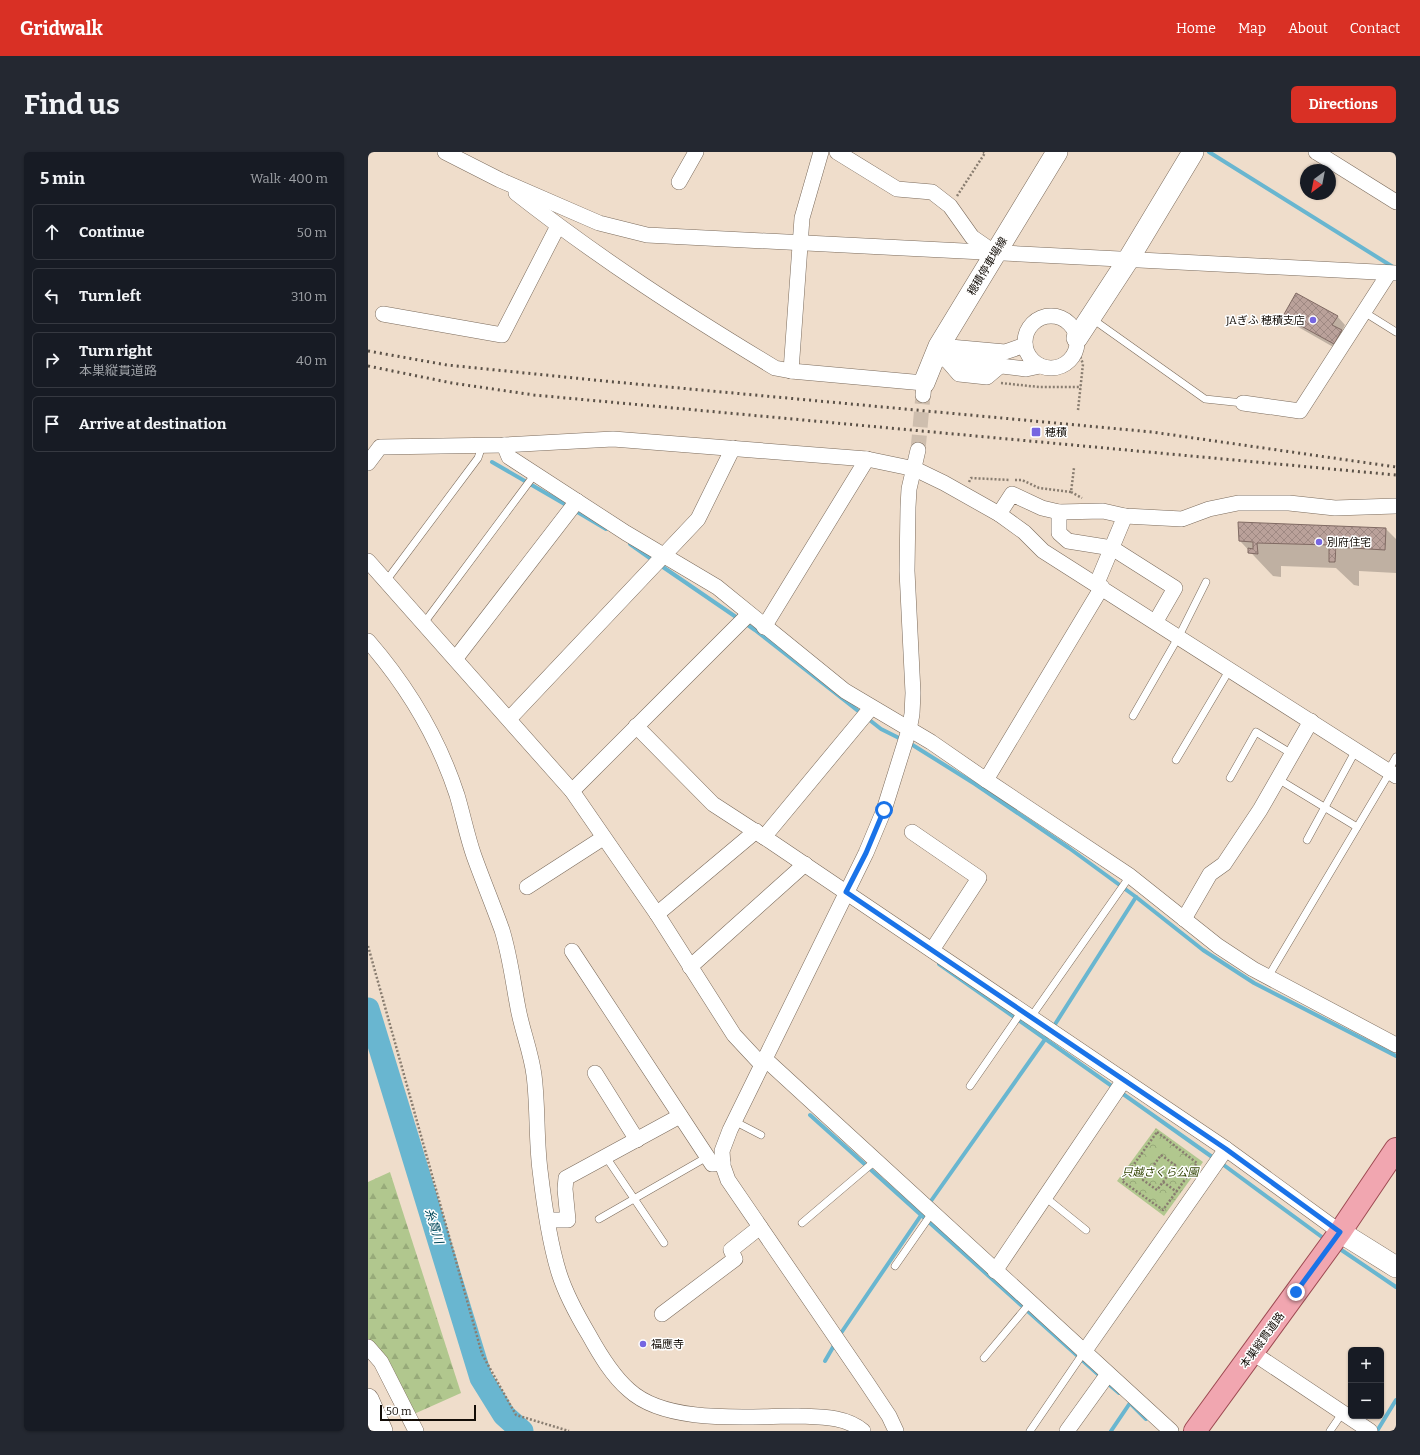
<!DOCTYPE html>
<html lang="en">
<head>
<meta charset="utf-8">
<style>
	:root { --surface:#171b24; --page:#242831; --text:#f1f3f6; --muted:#9ea1a6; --line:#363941; --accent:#d93025 }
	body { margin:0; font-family:Bitter,"Noto Sans JP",serif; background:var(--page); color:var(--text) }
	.controls { position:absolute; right:12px; bottom:12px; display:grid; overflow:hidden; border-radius:6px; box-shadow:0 1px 3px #0004 }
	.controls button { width:36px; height:36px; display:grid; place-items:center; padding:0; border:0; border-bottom:1px solid var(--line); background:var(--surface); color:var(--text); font:20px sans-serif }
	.compass { position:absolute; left:932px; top:12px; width:36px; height:36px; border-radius:50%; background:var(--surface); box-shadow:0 1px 3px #0004; rotate:212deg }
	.scale { position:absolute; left:12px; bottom:10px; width:96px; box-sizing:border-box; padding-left:4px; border:2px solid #130d07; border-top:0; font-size:11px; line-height:14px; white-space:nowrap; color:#130d07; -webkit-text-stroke:3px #fff; paint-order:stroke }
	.stop { position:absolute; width:12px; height:12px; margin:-9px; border:3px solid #1a73e8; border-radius:50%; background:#fff }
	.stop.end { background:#1a73e8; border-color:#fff; box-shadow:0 1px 4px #0008 }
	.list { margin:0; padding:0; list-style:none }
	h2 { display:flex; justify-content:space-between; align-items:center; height:52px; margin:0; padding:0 16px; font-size:17px }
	h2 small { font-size:13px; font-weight:400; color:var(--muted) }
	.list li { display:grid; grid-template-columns:26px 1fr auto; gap:12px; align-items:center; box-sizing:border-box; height:56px; margin:0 8px 8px; padding:0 8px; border:1px solid var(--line); border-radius:6px }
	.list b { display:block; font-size:15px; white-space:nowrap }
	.list p { margin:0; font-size:13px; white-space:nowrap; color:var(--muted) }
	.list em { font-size:13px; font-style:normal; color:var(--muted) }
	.icon { flex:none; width:22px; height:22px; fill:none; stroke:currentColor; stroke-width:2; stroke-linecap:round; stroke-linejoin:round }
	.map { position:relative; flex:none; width:1028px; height:1279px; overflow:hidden; border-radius:6px }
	header { display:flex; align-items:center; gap:24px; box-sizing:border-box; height:56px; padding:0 20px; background:var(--accent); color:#fff }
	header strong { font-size:19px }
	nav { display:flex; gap:22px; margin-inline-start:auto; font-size:14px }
	.intro { display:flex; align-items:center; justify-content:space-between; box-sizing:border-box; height:96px; padding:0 24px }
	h1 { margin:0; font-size:28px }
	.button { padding:10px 18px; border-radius:6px; background:var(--accent); color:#fff; font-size:14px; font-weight:700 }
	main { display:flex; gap:24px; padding:0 24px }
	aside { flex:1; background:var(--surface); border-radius:6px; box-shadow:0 1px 3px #0004 }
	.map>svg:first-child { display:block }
	.forest { fill:url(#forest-firs) }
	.park { fill:url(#park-crowns) }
	.shadow { fill:#0003; fill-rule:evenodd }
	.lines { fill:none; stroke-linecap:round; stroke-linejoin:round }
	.stream { stroke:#69b6d0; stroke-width:4 }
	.river { stroke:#69b6d0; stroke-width:23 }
	.building { fill:url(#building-cross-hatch); stroke:#806a63 }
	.street-tunnel { stroke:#cebeae; stroke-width:15; stroke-dasharray:15 8; stroke-linecap:butt }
	.lane-casing { stroke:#7b6b5c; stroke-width:8 }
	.street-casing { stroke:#7b6b5c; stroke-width:16 }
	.secondary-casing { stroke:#7b6b5c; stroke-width:22 }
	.primary-casing { stroke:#9d4a52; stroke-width:24 }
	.path { stroke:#897d70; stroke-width:2.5; stroke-dasharray:2 2; stroke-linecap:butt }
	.lane { stroke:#fff; stroke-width:7 }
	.street { stroke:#fff; stroke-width:15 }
	.secondary { stroke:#fff; stroke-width:21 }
	.primary { stroke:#f1a6b0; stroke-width:22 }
	.rail { stroke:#5c5248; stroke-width:3; stroke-dasharray:2 4; stroke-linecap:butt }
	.route { stroke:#1a73e8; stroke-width:5 }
	.poi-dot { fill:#7666e1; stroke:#fff; stroke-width:1.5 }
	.labels { text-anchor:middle; stroke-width:3; stroke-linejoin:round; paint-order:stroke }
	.street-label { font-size:11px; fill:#130d07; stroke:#fff }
	.poi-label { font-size:11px; fill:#130d07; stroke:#fff; text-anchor:start }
	.park-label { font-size:11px; font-style:italic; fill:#304300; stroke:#fff }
	.water-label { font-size:12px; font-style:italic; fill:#00485a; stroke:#fff }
</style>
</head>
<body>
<header>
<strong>Gridwalk</strong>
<nav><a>Home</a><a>Map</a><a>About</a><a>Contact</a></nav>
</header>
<div class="intro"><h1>Find us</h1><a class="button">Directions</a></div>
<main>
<aside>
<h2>5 min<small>Walk · 400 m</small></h2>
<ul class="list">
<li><svg class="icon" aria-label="ahead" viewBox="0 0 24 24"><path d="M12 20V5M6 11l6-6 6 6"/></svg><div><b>Continue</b></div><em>50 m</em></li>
<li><svg class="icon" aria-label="left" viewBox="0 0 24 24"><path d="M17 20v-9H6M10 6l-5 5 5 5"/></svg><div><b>Turn left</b></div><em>310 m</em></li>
<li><svg class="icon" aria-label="right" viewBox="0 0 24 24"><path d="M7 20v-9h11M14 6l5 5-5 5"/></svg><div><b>Turn right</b><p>本巣縦貫道路</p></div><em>40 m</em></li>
<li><svg class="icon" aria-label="arrive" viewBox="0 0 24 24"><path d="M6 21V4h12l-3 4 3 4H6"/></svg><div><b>Arrive at destination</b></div></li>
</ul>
</aside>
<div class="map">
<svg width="1028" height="1279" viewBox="0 0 1028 1279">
	<defs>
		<pattern id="forest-firs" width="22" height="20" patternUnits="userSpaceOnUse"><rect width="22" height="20" fill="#b1c78e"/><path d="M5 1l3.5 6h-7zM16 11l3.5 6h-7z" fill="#97aa79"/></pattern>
		<pattern id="park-crowns" width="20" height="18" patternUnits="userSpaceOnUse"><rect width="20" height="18" fill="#b1c78e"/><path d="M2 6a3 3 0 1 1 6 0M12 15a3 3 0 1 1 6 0" fill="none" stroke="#97aa79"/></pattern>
		<pattern id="building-cross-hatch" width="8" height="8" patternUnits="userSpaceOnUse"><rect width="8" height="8" fill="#baa19a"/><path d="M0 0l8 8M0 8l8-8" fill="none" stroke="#9f8983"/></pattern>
	</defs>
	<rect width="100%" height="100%" fill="#efddcb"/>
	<polygon class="forest" points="22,1020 93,1241 46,1262 0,1189 0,1030"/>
	<polygon class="park" points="788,976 835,1010 796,1064 749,1029"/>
	<g class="shadow">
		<polygon points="917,164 969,164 977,173 974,179 981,187 974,200 925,172"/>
		<path d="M1018,377l10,10v34l-37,-2v15l-5,-1 -18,-17 -55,-2v11l-8,-1 -33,-35zM969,393l-1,9 -1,-2z"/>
	</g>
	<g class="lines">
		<g class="stream">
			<polyline points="841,0 1025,115"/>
			<polyline points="124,310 200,354"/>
			<polyline points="206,358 238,377"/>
			<polyline points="262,392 286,409"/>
			<polyline points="292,413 387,478 494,562"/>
			<polyline points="499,566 513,577 543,592 607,632 701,696 768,745 835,798 886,831 1028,904"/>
			<polyline points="571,812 847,1007"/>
			<polyline points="684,877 768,745"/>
			<polyline points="442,963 733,1225"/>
			<polyline points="853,1011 958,1088"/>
			<polyline points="969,1095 1028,1135"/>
			<polyline points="471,1184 558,1056 678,886"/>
			<polyline points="457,1209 468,1190"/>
			<polyline points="738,1230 751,1241"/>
			<polyline points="762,1251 778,1267"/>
			<polyline points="743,1279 762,1251"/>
			<polyline points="1009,1279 1028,1248"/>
		</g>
		<polyline class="river" points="0,857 113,1226 136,1263 154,1279"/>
	</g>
	<g class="building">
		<polygon points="928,141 970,164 964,173 974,178 966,192 915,164"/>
		<polygon points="870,370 1018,376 1017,398 968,395 967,410 961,410 961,393 889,391 890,402 880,401 880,396 885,397 885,390 871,389"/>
	</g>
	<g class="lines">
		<polyline class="street-tunnel" points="550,298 555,243"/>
		<g class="lane-casing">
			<g id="lane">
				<polyline points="996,160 1028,180"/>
				<polyline points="723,166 837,247 875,251"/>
				<polyline points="18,429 110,306 114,294"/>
				<polyline points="56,471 167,322"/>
				<polyline points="765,564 811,484 838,430"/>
				<polyline points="808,608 862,517"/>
				<polyline points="1020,619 1028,605"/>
				<polyline points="862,626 888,580 924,602"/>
				<polyline points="910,627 989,675"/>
				<polyline points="939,688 988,598"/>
				<polyline points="900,825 1022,620"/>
				<polyline points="663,865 762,724"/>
				<polyline points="602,934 654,859"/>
				<polyline points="366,969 393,983"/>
				<polyline points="238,1005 296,1091"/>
				<polyline points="677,1045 718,1078"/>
				<polyline points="231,1067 339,1005"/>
				<polyline points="434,1071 507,1009"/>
				<polyline points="527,1114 564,1061"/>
				<polyline points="616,1206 662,1151"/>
				<polyline points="662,1279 716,1200"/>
				<polyline points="962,1279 975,1260"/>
			</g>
		</g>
		<g class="street-casing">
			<g id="street">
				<polyline points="77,0 132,28 231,71 279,83 1028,121"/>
				<polyline points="453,0 434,66 423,219 556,231 555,243"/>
				<polyline points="469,0 529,37 564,40 582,54 604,85 627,101"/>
				<polyline points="948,0 1028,50"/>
				<polyline points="311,30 328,0"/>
				<path d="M148,41c84,66 168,120 259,175l16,3"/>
				<polyline points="15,162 134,183 190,74"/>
				<circle cx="683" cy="190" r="26"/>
				<polyline points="571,194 637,200 657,193"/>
				<polyline points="566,206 658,217 672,214"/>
				<polyline points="578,207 591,222 619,225 632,214"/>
				<polyline points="875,251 932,259 1021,121"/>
				<polyline points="136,293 141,305 258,381 349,435 477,539 563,590 618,628 734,435"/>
				<polyline points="0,311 12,295 136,293 245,287 499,307"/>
				<polyline points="691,360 691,381 700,389 744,396 807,436 788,469"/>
				<polyline points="631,362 644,342 674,356 691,360 735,359 757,364 814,367 841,357 870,351 921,351 967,356 1028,354"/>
				<polyline points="0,409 204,639 289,762 366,883 393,912"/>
				<polyline points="729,431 757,364"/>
				<polyline points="396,475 499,307 547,317 576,331 631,362 656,380 675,399 1028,624"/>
				<path d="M0,489c40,46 70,96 89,154 6,20 10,41 17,61 9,25 19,49 28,74 8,26 11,52 16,78 4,22 13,44 16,67 4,31 2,63 6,95 4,34 9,71 19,103 7,22 18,42 30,62 11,20 23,40 40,55 38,35 120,26 169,26 23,1 47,0 65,15"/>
				<polyline points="88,506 209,349"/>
				<polyline points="141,567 330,367 365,296"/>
				<polyline points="268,574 345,652 402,689 858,997 972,1080"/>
				<polyline points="618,628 762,724 850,794 885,817 1028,893"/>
				<polyline points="204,639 381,462"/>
				<polyline points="544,680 611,726 564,798"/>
				<polyline points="396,685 503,556"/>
				<polyline points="159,735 235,686"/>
				<polyline points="289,762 388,679"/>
				<polyline points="816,767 842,722 856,712 892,658 943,569"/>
				<polyline points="204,799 344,1012 355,1011"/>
				<polyline points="322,815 437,712"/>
				<polyline points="396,906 803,1279"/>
				<polyline points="227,921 269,988"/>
				<polyline points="180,1068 200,1068 197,1037 198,1026 312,964"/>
				<polyline points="627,1119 756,928"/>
				<polyline points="294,1162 367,1107 363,1098 392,1075"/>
				<polyline points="0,1195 13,1210 48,1279"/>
				<polyline points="716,1200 858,997"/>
				<polyline points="885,1201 1002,1279"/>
				<polyline points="528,1279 521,1264 499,1231 360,1028 355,1014 354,999 362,978 498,701 516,658 541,578 544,562 545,541 539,419 540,355 541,337 550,298"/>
				<polyline points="699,1279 740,1222"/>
			</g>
		</g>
		<g class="secondary-casing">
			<g id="secondary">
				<polyline points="709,186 760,108 825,0"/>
				<polyline points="556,231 571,194 689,0"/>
				<polyline points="972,1080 1028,1115"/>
				<polyline points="0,1247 14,1279"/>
			</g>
		</g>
		<g class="primary-casing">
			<polyline id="primary" points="827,1279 972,1080 1028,997"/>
		</g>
		<g class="path">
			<polyline points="589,44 617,1 615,0"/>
			<polyline points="633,231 671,235 713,235"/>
			<polyline points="710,258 715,212 711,201"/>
			<polyline points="647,328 654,328 671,336 703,340 706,316"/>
			<polyline points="601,330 603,326 642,328"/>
			<polyline points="703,340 714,346"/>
			<polyline points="0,794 114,1202 148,1263 201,1279"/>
			<polygon points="789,980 829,1011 795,1058 754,1029"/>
			<polyline points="795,1030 807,1013 793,1003 775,1028 789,1038 795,1030 809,1040"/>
		</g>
		<use href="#lane" class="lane"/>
		<use href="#street" class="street"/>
		<use href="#secondary" class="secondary"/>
		<use href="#primary" class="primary"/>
		<g class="rail">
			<polyline points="0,199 79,213 236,229 784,280 1028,315"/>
			<polyline points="0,214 84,231 166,243 1028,323"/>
		</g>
	</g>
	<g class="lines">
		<polyline class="route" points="516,658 498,701 478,740 858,997 972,1080 928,1140"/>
	</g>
	<g class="poi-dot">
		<circle cx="945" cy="168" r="4"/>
		<rect x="663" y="275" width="10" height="10" rx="2"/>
		<circle cx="951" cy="390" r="4"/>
		<circle cx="275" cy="1192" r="4"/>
	</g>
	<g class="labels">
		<g class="street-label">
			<text transform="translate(619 114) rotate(-59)" y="4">穂積停車場線</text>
			<text transform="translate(894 1188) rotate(-54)" y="4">本巣縦貫道路</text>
		</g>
		<g class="poi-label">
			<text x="937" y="172" text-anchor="end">JAぎふ 穂積支店</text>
			<text x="677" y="284">穂積</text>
			<text x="959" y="394">別府住宅</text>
			<text x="283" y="1196">福應寺</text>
		</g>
		<g class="park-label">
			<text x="792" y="1024">只越さくら公園</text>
		</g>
		<g class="water-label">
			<text transform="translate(66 1074) rotate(73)" y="4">糸貫川</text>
		</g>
	</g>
</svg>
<div class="controls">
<button>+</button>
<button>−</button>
</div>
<svg class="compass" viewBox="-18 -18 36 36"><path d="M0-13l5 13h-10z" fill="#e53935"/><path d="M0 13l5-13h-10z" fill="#9ea1a6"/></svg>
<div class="scale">50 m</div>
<div class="stop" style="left:516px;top:658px"></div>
<div class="stop end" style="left:928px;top:1140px"></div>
</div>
</main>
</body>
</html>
